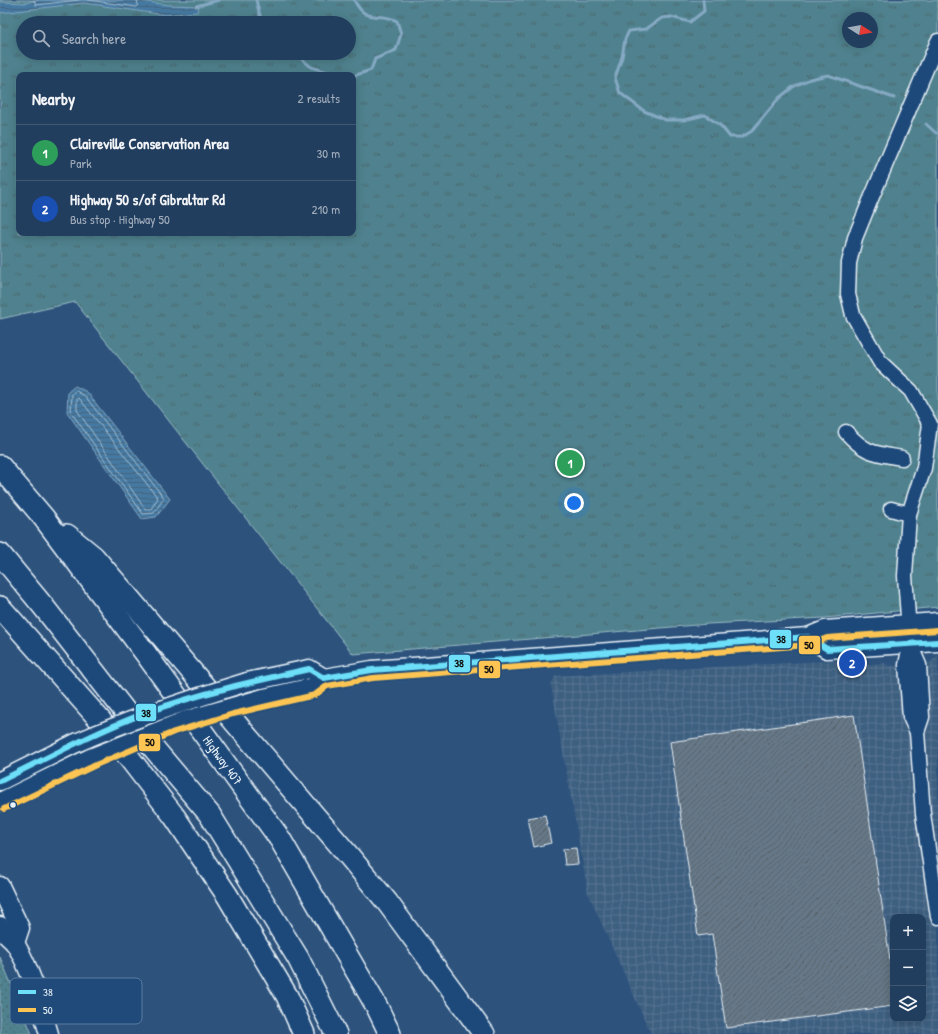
<!DOCTYPE html>
<html lang="en">
<head>
<meta charset="utf-8">
<style>
	:root { --surface:#223e5e; --page:#2a4564; --text:#f1f3f6; --muted:#a2aebc; --line:#3f5773; --accent:#d6ab8b }
	body { margin:0; font-family:"Patrick Hand",sans-serif; background:var(--page); color:var(--text) }
	.controls { position:absolute; right:12px; bottom:12px; display:grid; overflow:hidden; border-radius:8px; box-shadow:0 2px 10px #0003 }
	.controls button { width:36px; height:36px; display:grid; place-items:center; padding:0; border:0; border-bottom:1px solid var(--line); background:var(--surface); color:var(--text); font:20px sans-serif }
	.compass { position:absolute; left:842px; top:12px; width:36px; height:36px; border-radius:50%; background:var(--surface); box-shadow:0 2px 10px #0003; rotate:101deg }
	.you { position:absolute; left:574px; top:503px; width:14px; height:14px; margin:-10px; border:3px solid #fff; border-radius:50%; background:#1a73e8; box-shadow:0 0 0 6px #1a73e833 }
	.badge { display:grid; place-items:center; width:26px; height:26px; border-radius:50%; background:var(--accent); color:#fff; font-size:13px; font-weight:700 }
	.pin { position:absolute; translate:-50% -50%; border:2px solid #fff; box-shadow:0 1px 4px #0006 }
	.list { margin:0; padding:0; list-style:none }
	h2 { display:flex; justify-content:space-between; align-items:center; height:52px; margin:0; padding:0 16px; font-size:17px }
	h2 small { font-size:13px; font-weight:400; color:var(--muted) }
	.list li { display:grid; grid-template-columns:26px 1fr auto; gap:12px; align-items:center; box-sizing:border-box; height:56px; padding:0 16px; border-top:1px solid var(--line) }
	.list b { display:block; font-size:15px; white-space:nowrap }
	.list p { margin:0; font-size:13px; white-space:nowrap; color:var(--muted) }
	.list em { font-size:13px; font-style:normal; color:var(--muted) }
	.icon { flex:none; width:22px; height:22px; fill:none; stroke:currentColor; stroke-width:2; stroke-linecap:round; stroke-linejoin:round }
	.map { position:relative; flex:none; width:938px; height:1034px; overflow:hidden }
	.search { position:absolute; background:var(--surface); box-shadow:0 2px 10px #0003; left:16px; top:16px; width:340px; height:44px; display:flex; align-items:center; gap:10px; box-sizing:border-box; padding:0 14px; border-radius:22px; color:var(--muted); font-size:15px }
	.panel { position:absolute; background:var(--surface); box-shadow:0 2px 10px #0003; left:16px; top:72px; width:340px; height:164px; border-radius:8px }
	.map>svg:first-child { display:block }
	.industrial { fill:url(#industrial-grid); fill-rule:evenodd }
	.grass { fill:url(#grass-dots); stroke:#9cbac3 }
	.park { fill:url(#park-tufts); stroke:#9cbac3; fill-rule:evenodd }
	.water { fill:url(#water-rules); stroke:#86a9c4 }
	.lines { fill:none; stroke-linecap:round; stroke-linejoin:round }
	.shore { stroke:#a6c1d6; stroke-width:1 }
	.stream { stroke:#86a9c4; stroke-width:3 }
	.building { fill:url(#building-hatch); stroke:#e8f1f8 }
	.minor-casing { stroke:#e8f1f8; stroke-width:17 }
	.major-casing { stroke:#e8f1f8; stroke-width:21 }
	.highway-casing { stroke:#e8f1f8; stroke-width:24 }
	.minor { stroke:#1f4a7a; stroke-width:14 }
	.major { stroke:#1f4a7a; stroke-width:18 }
	.highway { stroke:#1f4a7a; stroke-width:21 }
	.major-bridge-casing { stroke:#e8f1f8; stroke-width:21; stroke-linecap:butt }
	.major-bridge { stroke:#1f4a7a; stroke-width:18 }
	.bus-1-casing { stroke:#1f4a7a; stroke-width:9 }
	.bus-2-casing { stroke:#1f4a7a; stroke-width:9 }
	.bus-1 { stroke:#6ddff8; stroke-width:6 }
	.bus-2 { stroke:#fcc553; stroke-width:6 }
	.bus-dot { fill:#e8f1f8; stroke:#1f4a7a; stroke-width:1.5 }
	.labels { text-anchor:middle; stroke-width:4; stroke-linejoin:round; paint-order:stroke }
	.street-label { font-size:13px; fill:#e8f1f8; stroke:#1f4a7a }
	.key { fill:#1f4a7a; stroke:#5b7ca0; stroke-width:1 }
	.key-label { font-size:11px; fill:#e8f1f8 }
	.line-badge { stroke:#1f4a7a; stroke-width:1.5 }
	.pale-badge-label { font-size:11px; text-anchor:middle; font-weight:bold; fill:#111 }
</style>
</head>
<body>
<div class="map">
<svg width="938" height="1034" viewBox="0 0 938 1034">
	<defs>
		<pattern id="industrial-grid" width="8" height="8" patternUnits="userSpaceOnUse"><rect width="8" height="8" fill="#3e5e80"/><path d="M0 4h8M4 0v8" fill="none" stroke="#5a7693"/></pattern>
		<pattern id="grass-dots" width="8" height="8" patternUnits="userSpaceOnUse"><rect width="8" height="8" fill="#4f828e"/><path d="M2 2h.1M6 6h.1" fill="none" stroke="#4b686f" stroke-width="1.8" stroke-linecap="round"/></pattern>
		<pattern id="park-tufts" width="24" height="20" patternUnits="userSpaceOnUse"><rect width="24" height="20" fill="#4f828e"/><path d="M3 7l-1-3M5 7V3M7 7l1-3M15 17l-1-3M17 17v-4M19 17l1-3" fill="none" stroke="#4b686f"/></pattern>
		<pattern id="water-rules" width="6" height="5" patternUnits="userSpaceOnUse"><rect width="6" height="5" fill="#4479a2"/><path d="M0 2.5h6" fill="none" stroke="#45637a"/></pattern>
		<pattern id="building-hatch" width="6" height="6" patternUnits="userSpaceOnUse"><rect width="6" height="6" fill="#667887"/><path d="M-1 1l2-2M0 6l6-6M5 7l2-2" fill="none" stroke="#58626c"/></pattern>
	</defs>
	<rect width="100%" height="100%" fill="#2d537d"/>
	<filter id="ink" filterUnits="userSpaceOnUse"><feTurbulence type="fractalNoise" baseFrequency=".025" numOctaves="2"/><feDisplacementMap in="SourceGraphic" scale="8" xChannelSelector="R" yChannelSelector="G"/><feConvolveMatrix kernelMatrix="1 2 1 2 8 2 1 2 1" color-interpolation-filters="sRGB"/></filter>
	<g filter="url(#ink)">
		<path class="industrial" d="M938,655v379h-287l-63,-141 -37,-208 4,-9 288,-16 1,7 40,-4 6,3 41,-4zM893,917h30v102h-30z"/>
		<polygon class="grass" points="0,957 32,1034 0,1034"/>
		<path class="park" d="M0,0h938v607l-113,11 -117,6 -355,30 -278,-352 -75,17zM848,18h24v24h-24zM23,23h326v30h-326zM19,75h334v158h-334z"/>
		<g class="water">
			<polygon points="39,0 133,0 168,5 199,6 197,12 165,15 84,3 0,13 0,2 25,3"/>
			<polygon points="75,386 87,392 170,499 156,517 142,519 67,412 68,392"/>
		</g>
		<g class="lines">
			<g class="shore">
				<polyline points="34,0 36,5 79,0"/>
				<polyline points="88,0 136,7 138,5 137,0"/>
				<polygon points="76,391 85,396 164,498 154,513 143,514 71,412 72,394"/>
				<polygon points="79,398 158,498 151,509 145,509 77,410 77,400"/>
			</g>
			<g class="stream">
				<polyline points="256,0 262,23"/>
				<polyline points="703,0 704,11 690,22 671,17 662,18 646,29 629,31 625,39 622,57 615,78 620,93 644,111 666,120 684,120 705,115 721,126 730,137 742,137 752,131 779,98 793,87 810,79 828,75 894,98"/>
				<polyline points="196,6 219,0"/>
				<polyline points="295,53 311,67 338,75"/>
				<path d="M353,76l18,-6 4,-11 21,-9 5,-16 -4,-13c-20,-10 -30,4 -43,-21"/>
				<polyline points="926,124 936,133 938,133"/>
			</g>
		</g>
		<g class="building">
			<polygon points="854,715 893,980 893,1006 726,1028 712,934 698,936 670,742"/>
			<polygon points="545,815 551,843 534,847 528,818"/>
			<polygon points="576,848 578,864 565,865 563,849"/>
		</g>
		<g class="lines">
			<g class="minor-casing">
				<g id="minor">
					<path d="M846,432c20,22 28,21 56,26"/>
					<polyline points="891,509 909,514"/>
					<polyline points="910,644 919,665 922,717 917,732 923,814 938,917"/>
					<polyline points="917,732 910,717 906,665 910,644 905,576 909,514 924,468 930,424 911,391 880,362 853,315 848,294 849,263 855,238 870,201 938,41"/>
				</g>
			</g>
			<g class="major-casing">
				<g id="major">
					<polyline points="808,637 827,649 938,642"/>
					<polyline points="247,682 309,669 324,678"/>
					<polyline points="264,698 313,687 324,678 372,670 808,637 825,630 938,622"/>
					<polyline points="0,781 76,743"/>
					<polyline points="0,802 90,758"/>
					<polyline points="0,886 20,928 15,943"/>
					<path d="M0,926c5,11 11,11 16,19 16,27 24,59 33,89"/>
				</g>
			</g>
			<g class="highway-casing">
				<g id="highway">
					<polyline points="0,466 44,518 146,654 280,839 377,1007 390,1034"/>
					<polyline points="67,535 94,557 349,856 387,902 484,1034"/>
					<polyline points="0,554 43,606 156,751 210,815 298,958 336,1034"/>
					<polyline points="0,607 100,720 174,816 227,895 287,996 304,1034"/>
				</g>
			</g>
			<use href="#minor" class="minor"/>
			<use href="#major" class="major"/>
			<use href="#highway" class="highway"/>
			<g class="major-bridge-casing">
				<g id="major-bridge">
					<path d="M76,743c57,-25 112,-43 171,-61"/>
					<polyline points="90,758 184,721 264,698"/>
				</g>
			</g>
			<use href="#major-bridge" class="major-bridge"/>
			<g class="bus-1-casing">
				<path id="bus-1" d="M0,781c49,-24 97,-50 148,-69 53,-19 107,-31 161,-43l15,9 48,-8 436,-33 19,12 111,-7"/>
			</g>
			<g class="bus-2-casing">
				<polyline id="bus-2" points="4,809 98,764 174,732 233,714 315,695 327,686 373,678 809,645 827,638 938,630"/>
			</g>
			<use href="#bus-1" class="bus-1"/>
			<use href="#bus-2" class="bus-2"/>
		</g>
	</g>
	<circle class="bus-dot" cx="13" cy="805" r="3.5"/>
	<g class="labels">
		<g class="street-label">
			<text transform="translate(223 760) rotate(54)" y="5">Highway 407</text>
		</g>
	</g>
	<rect x="10" y="978" width="132" height="46" rx="6" class="key"/>
	<rect x="18" y="990" width="18" height="4" fill="#6ddff8"/>
	<rect x="18" y="1008" width="18" height="4" fill="#fcc553"/>
	<g class="key-label">
		<text x="43" y="996">38</text>
		<text x="43" y="1014">50</text>
	</g>
	<g class="line-badge">
		<rect x="769" y="629" width="23" height="20" rx="4" fill="#6ddff8"/>
		<rect x="798" y="635" width="23" height="20" rx="4" fill="#fcc553"/>
		<rect x="448" y="654" width="23" height="19" rx="4" fill="#6ddff8"/>
		<rect x="478" y="660" width="23" height="19" rx="4" fill="#fcc553"/>
		<rect x="135" y="703" width="22" height="19" rx="4" fill="#6ddff8"/>
		<rect x="138" y="733" width="23" height="19" rx="4" fill="#fcc553"/>
	</g>
	<g class="pale-badge-label">
		<text x="781" y="643">38</text>
		<text x="809" y="649">50</text>
		<text x="459" y="667">38</text>
		<text x="489" y="673">50</text>
		<text x="146" y="717">38</text>
		<text x="150" y="746">50</text>
	</g>
</svg>
<div class="controls">
<button>+</button>
<button>−</button>
<button><svg class="icon" aria-label="layers" viewBox="0 0 24 24"><path d="M12 4l9 5-9 5-9-5zM3 14l9 5 9-5"/></svg></button>
</div>
<svg class="compass" viewBox="-18 -18 36 36"><path d="M0-13l5 13h-10z" fill="#e53935"/><path d="M0 13l5-13h-10z" fill="#a2aebc"/></svg>
<div class="you"></div>
<div class="pin badge" style="left:570px;top:463px;background:#2e9e5b">1</div>
<div class="pin badge" style="left:852px;top:663px;background:#1a4fb4">2</div>
<div class="search"><svg class="icon" aria-label="search" viewBox="0 0 24 24"><circle cx="10" cy="10" r="6"/><path d="M15 15l6 6"/></svg>Search here</div>
<section class="panel">
<h2>Nearby<small>2 results</small></h2>
<ul class="list">
<li><span class="badge" style="background:#2e9e5b">1</span><div><b>Claireville Conservation Area</b><p>Park</p></div><em>30 m</em></li>
<li><span class="badge" style="background:#1a4fb4">2</span><div><b>Highway 50 s/of Gibraltar Rd</b><p>Bus stop · Highway 50</p></div><em>210 m</em></li>
</ul>
</section>
</div>
</body>
</html>
